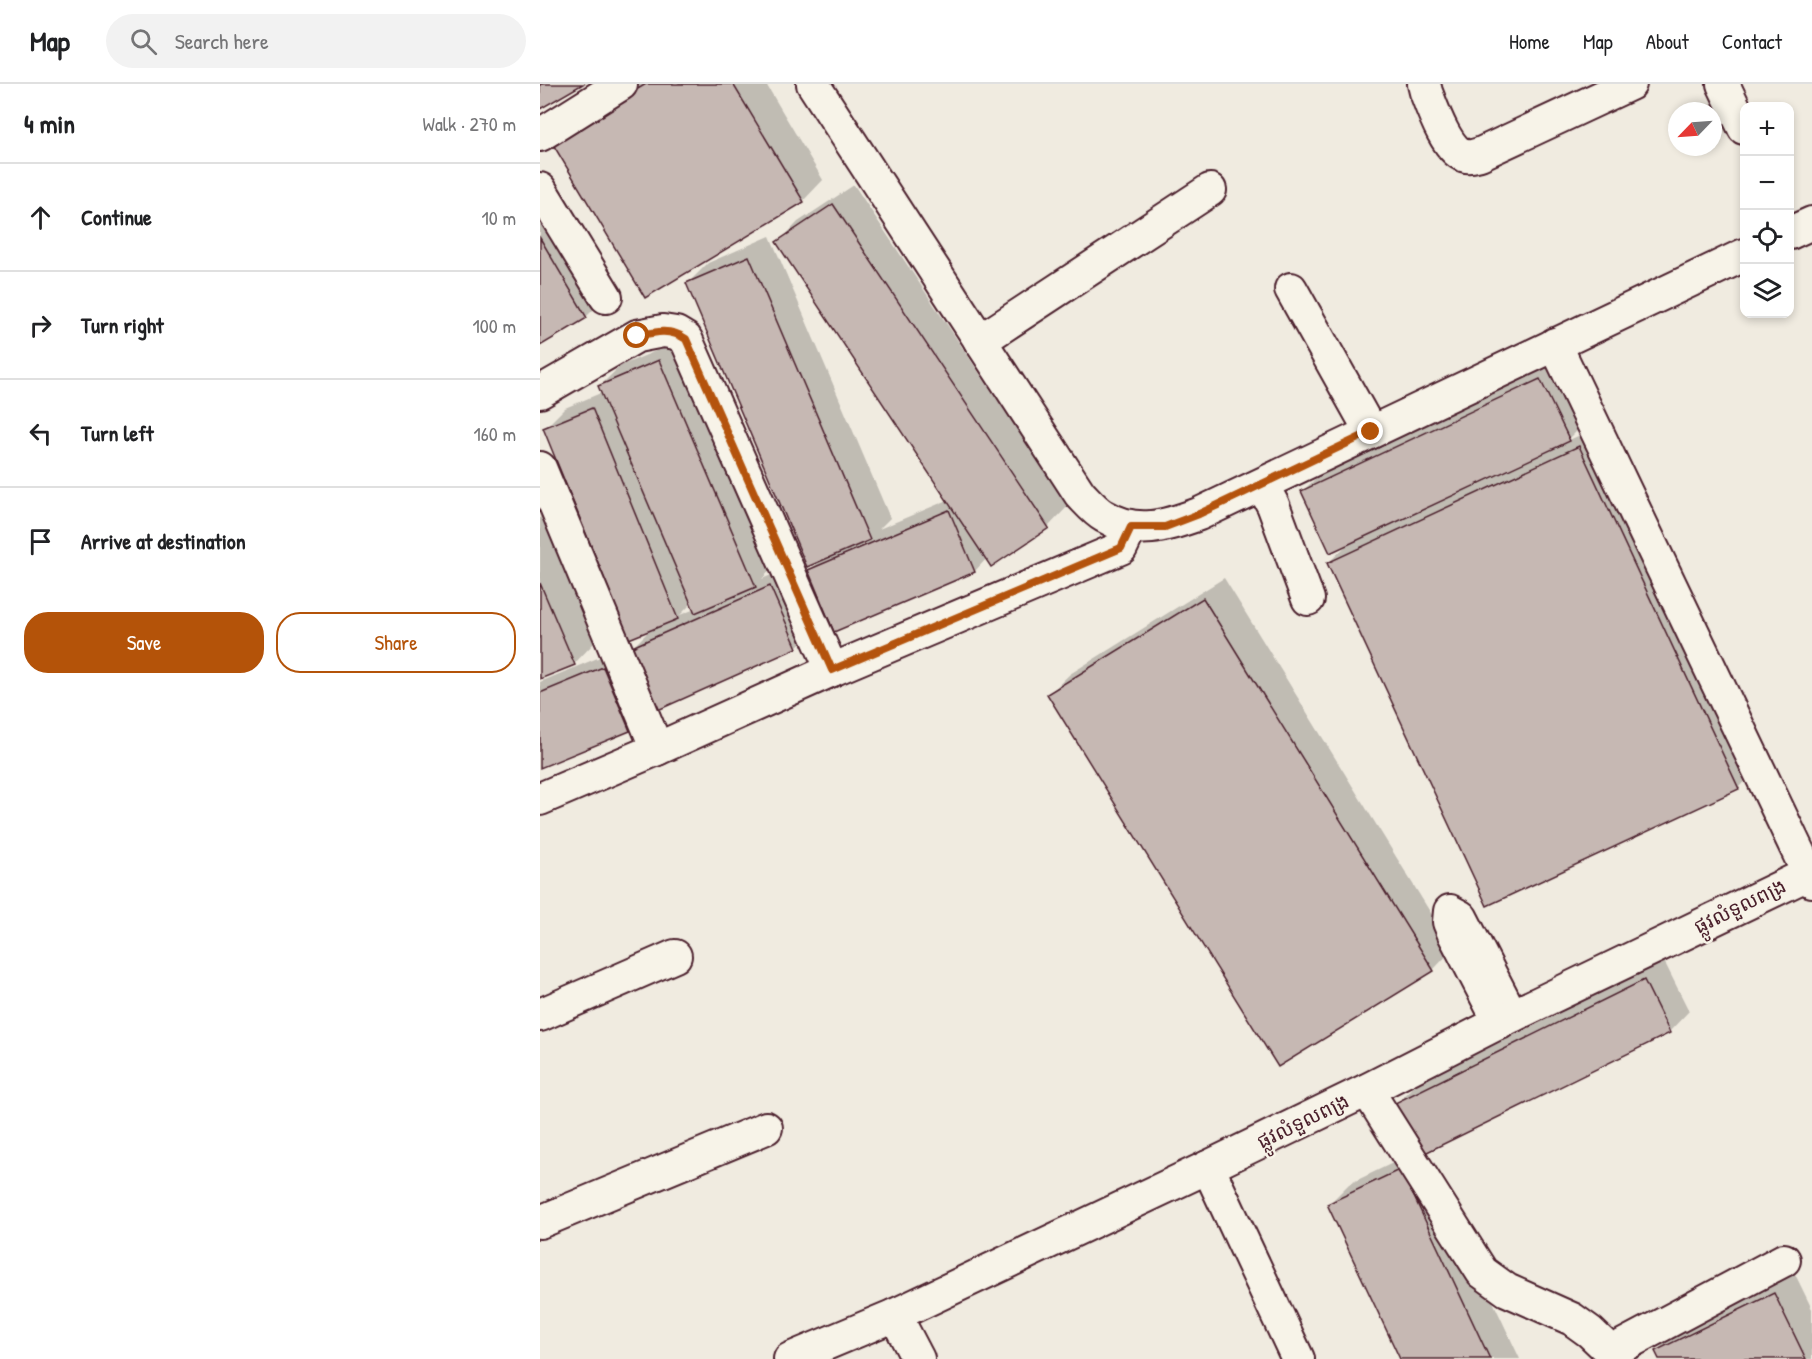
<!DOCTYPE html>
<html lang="en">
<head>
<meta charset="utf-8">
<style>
	:root { --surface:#fff; --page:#f2f2f2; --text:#202124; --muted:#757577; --line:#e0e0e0; --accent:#b45309 }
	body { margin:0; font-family:"Patrick Hand","Noto Sans Khmer",sans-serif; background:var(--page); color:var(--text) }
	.controls { position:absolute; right:18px; top:18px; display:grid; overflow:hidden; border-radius:12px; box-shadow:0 3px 9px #0003 }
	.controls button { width:54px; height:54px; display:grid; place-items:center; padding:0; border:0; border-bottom:2px solid var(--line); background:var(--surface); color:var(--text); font:30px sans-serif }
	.compass { position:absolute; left:1128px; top:18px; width:54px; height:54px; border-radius:50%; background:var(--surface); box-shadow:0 3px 9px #0003; rotate:245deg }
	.stop { position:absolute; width:18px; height:18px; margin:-14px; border:4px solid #b45309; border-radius:50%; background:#fff }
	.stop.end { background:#b45309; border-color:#fff; box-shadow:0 2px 6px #0008 }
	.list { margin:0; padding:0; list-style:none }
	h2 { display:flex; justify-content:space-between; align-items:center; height:78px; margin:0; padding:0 24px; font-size:26px }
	h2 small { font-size:20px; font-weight:400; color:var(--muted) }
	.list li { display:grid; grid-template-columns:39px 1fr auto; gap:18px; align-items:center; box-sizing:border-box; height:108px; padding:0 24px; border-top:2px solid var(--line) }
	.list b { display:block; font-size:22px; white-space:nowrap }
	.list em { font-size:20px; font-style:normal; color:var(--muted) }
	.actions { display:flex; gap:12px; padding:18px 24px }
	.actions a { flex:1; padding:14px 0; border:2px solid var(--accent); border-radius:24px; text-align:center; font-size:21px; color:var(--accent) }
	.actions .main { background:var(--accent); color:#fff }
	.icon { flex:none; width:33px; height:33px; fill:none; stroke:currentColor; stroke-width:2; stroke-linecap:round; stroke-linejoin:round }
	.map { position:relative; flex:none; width:1272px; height:1275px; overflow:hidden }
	header { display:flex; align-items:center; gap:36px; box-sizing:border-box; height:84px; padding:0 30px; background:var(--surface); border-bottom:2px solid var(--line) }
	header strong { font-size:28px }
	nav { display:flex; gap:33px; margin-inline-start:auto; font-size:21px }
	.search { width:420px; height:54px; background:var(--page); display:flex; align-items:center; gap:15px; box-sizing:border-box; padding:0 21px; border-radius:33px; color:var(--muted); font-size:22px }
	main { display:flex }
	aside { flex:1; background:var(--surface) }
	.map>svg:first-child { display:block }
	.shadow { fill:#0003; fill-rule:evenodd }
	.building { fill:#c6b8b3; stroke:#4a1f2b; stroke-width:1.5 }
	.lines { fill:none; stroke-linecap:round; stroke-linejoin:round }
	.minor-casing { stroke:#4a1f2b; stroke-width:36 }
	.minor { stroke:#f7f3e8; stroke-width:32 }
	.route { stroke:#b45309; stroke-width:8 }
	.labels { text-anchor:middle; stroke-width:5; stroke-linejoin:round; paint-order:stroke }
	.street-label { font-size:20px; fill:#4a1f2b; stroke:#f7f3e8 }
</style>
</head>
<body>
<header>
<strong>Map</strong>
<div class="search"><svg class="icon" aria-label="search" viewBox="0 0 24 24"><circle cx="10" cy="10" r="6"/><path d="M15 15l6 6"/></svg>Search here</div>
<nav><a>Home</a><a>Map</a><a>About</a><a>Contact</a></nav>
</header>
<main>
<aside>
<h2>4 min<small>Walk · 270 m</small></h2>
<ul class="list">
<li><svg class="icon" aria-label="ahead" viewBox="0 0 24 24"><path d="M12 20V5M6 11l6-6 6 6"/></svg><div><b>Continue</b></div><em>10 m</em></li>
<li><svg class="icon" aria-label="right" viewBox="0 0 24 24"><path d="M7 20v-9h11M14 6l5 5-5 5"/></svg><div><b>Turn right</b></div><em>100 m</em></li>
<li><svg class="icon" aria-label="left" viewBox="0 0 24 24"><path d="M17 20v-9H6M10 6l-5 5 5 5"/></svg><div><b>Turn left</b></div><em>160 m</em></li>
<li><svg class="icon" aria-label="arrive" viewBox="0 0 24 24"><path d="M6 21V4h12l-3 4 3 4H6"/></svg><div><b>Arrive at destination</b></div></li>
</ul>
<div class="actions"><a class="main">Save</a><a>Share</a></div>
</aside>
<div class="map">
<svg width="1272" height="1275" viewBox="0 0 1272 1275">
	<rect width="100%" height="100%" fill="#f0ebe0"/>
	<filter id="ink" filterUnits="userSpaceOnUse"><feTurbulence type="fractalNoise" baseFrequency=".0167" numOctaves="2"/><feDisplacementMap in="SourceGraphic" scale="12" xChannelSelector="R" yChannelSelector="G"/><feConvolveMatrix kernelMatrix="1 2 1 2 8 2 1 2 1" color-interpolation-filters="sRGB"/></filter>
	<g filter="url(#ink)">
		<g class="shadow">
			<polygon points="95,0 226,0 283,96 263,117 33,37"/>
			<polygon points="0,99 67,212 46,233 0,260"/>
			<polygon points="314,101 528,422 508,443 447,474 435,487 295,546 270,486 281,476 148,199 168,179 230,152 350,434 339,445 408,416 238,159 258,138"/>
			<path d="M140,257l95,224 -13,14 28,-12 27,60 -21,20 -164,1 20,-20 -107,-200 20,-20 38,-16 -3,-6 20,-20zM152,519l3,6 -15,6z"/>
			<polygon points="1021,275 1049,335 1027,357 1060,342 1218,683 1198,704 788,479 809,459 763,407 784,386"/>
			<polygon points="0,430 54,559 34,580 0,594"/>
			<polygon points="684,494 913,865 893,886 509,610 530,590"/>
			<polygon points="84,563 109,625 89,646 0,683 0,598"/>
			<polygon points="1124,877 1149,927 1129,948 883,1069 980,1275 862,1275 789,1120 809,1100 880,1066 857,1019 878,999"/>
			<polygon points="1255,1190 1272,1225 1272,1275 1120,1275 1117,1267 1137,1246"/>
		</g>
		<g class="building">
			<polygon points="0,0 43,0 0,25"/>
			<polygon points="106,0 193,0 264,118 105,214 11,57"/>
			<polygon points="293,120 509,444 451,483 236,158"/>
			<polygon points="0,154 47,234 0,262"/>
			<polygon points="209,172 330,456 267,483 146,199"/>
			<polygon points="119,276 216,503 155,529 58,302"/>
			<polygon points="1000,295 1030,357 790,469 761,407"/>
			<polygon points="52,324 138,535 89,555 3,344"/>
			<polygon points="1039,362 1199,705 947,822 787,479"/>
			<polygon points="409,426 435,488 294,548 268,486"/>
			<polygon points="0,499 35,581 0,595"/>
			<polygon points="230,502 257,564 118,626 90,564"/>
			<polygon points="663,514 894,887 738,983 507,610"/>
			<polygon points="63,583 90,647 0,684 0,609"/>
			<polygon points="1104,896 1130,949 881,1071 855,1019"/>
			<polygon points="861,1085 950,1275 860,1275 787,1120"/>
			<polygon points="1234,1209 1266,1275 1119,1275 1115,1267"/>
		</g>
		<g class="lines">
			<g class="minor-casing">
				<g id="minor">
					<path d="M273,0l267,410c7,7 15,17 24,22 33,20 62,10 95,-2l545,-259"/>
					<path d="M884,0l2,8c6,16 22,62 40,64 4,1 10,-1 14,-2l150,-70"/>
					<polyline points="1183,0 1204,44"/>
					<polyline points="0,51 81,0"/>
					<polyline points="0,105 66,213"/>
					<polyline points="1250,149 1272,139"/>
					<polyline points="751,205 831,348"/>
					<polyline points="440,257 670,106"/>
					<polyline points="1015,260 1272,797"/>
					<polyline points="0,308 97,252 123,247 136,249 146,255 292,586"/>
					<polyline points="0,384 117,665"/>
					<polyline points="722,401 733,421 768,515"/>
					<polyline points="0,715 117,665 292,586 581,464 591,443"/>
					<polyline points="0,931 135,872"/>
					<polyline points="960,939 914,850 909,838 910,827 921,833 972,932"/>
					<polyline points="827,1006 942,1188 967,1206 1032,1235 1050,1248 1071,1268 1074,1275"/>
					<polyline points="668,1083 758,1275"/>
					<polyline points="0,1138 226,1044"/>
					<polyline points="355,1231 378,1275"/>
					<polyline points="1071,1268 1244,1176"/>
					<polyline points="250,1275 355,1231 668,1083 827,1006 972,932 1272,788"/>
				</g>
			</g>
			<use href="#minor" class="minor"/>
		</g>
	</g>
	<g class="lines" filter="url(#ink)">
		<path class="route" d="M97,252c18,-4 33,-8 49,3l146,331 289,-122 10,-21h34l34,-13 172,-82"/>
	</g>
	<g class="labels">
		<g class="street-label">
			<text transform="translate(1200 822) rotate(-26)" y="7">ផ្លូវលំទួលពង្រ</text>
			<text transform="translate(763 1037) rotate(-26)" y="7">ផ្លូវលំទួលពង្រ</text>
		</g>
	</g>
</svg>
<div class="controls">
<button>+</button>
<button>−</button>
<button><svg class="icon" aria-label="locate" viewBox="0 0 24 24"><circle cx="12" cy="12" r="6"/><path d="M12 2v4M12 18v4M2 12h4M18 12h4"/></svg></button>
<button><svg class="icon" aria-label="layers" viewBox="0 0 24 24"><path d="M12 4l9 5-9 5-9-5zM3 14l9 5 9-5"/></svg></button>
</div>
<svg class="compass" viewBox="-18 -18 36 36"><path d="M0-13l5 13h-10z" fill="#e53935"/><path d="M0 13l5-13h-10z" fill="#757577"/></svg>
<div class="stop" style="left:97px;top:252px"></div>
<div class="stop end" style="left:831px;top:348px"></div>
</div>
</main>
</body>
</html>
